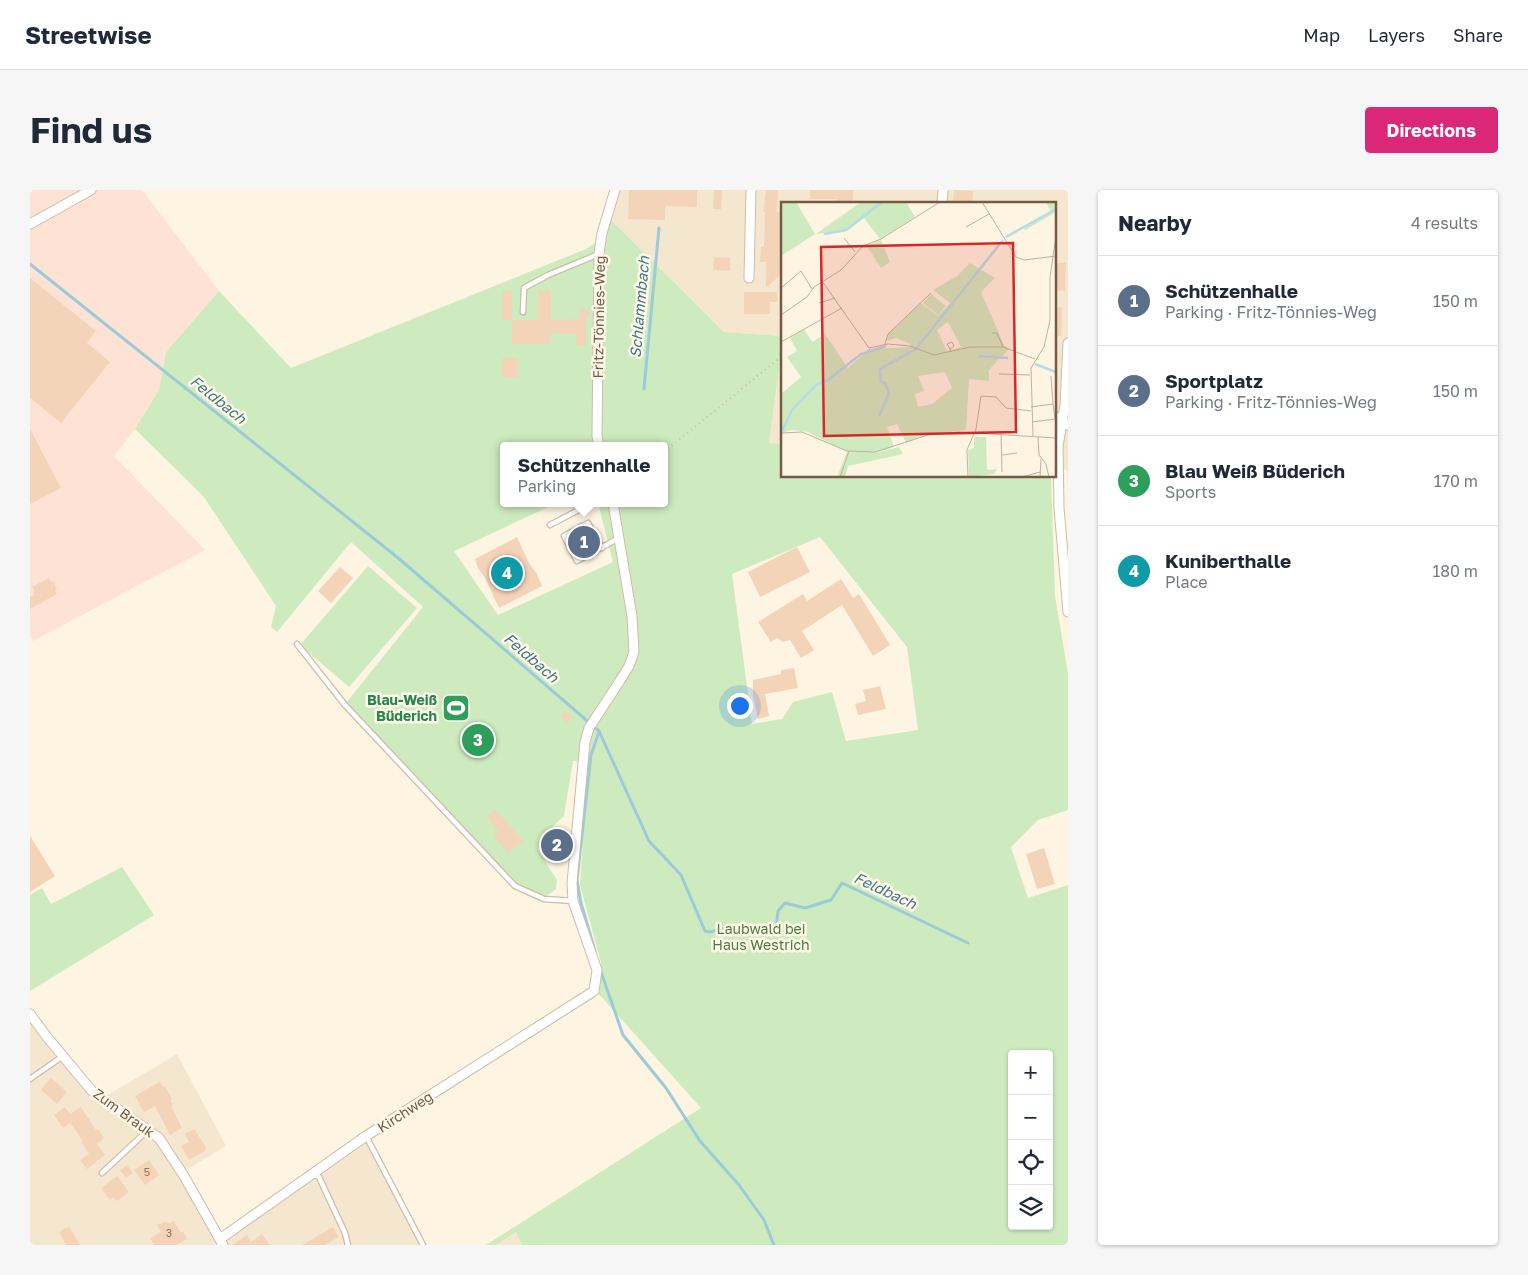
<!DOCTYPE html>
<html lang="en">
<head>
<meta charset="utf-8">
<style>
	:root { --surface:#fff; --page:#f6f6f7; --text:#1f2937; --muted:#747a83; --line:#e0e1e3; --accent:#db2777 }
	body { margin:0; font-family:"Golos Text",sans-serif; background:var(--page); color:var(--text) }
	.controls { position:absolute; right:15px; bottom:15px; display:grid; overflow:hidden; border-radius:5px; box-shadow:0 1px 4px #0004 }
	.controls button { width:45px; height:45px; display:grid; place-items:center; padding:0; border:0; border-bottom:1px solid var(--line); background:var(--surface); color:var(--text); font:25px sans-serif }
	.you { position:absolute; left:709px; top:515px; width:18px; height:18px; margin:-12px; border:4px solid #fff; border-radius:50%; background:#1a73e8; box-shadow:0 0 0 8px #1a73e833 }
	.badge { display:grid; place-items:center; width:32px; height:32px; border-radius:50%; background:var(--accent); color:#fff; font-size:16px; font-weight:700 }
	.pin { position:absolute; translate:-50% -50%; border:2px solid #fff; box-shadow:0 1px 5px #0006 }
	.popup { position:absolute; left:470px; top:252px; width:168px; height:65px; box-sizing:border-box; display:grid; place-content:center; border-radius:5px; background:var(--surface); filter:drop-shadow(0 1px 4px #0005); font-size:16px; white-space:nowrap; color:var(--muted) }
	.popup b { font-size:19px; color:var(--text) }
	.popup::after { content:''; position:absolute; left:50%; top:100%; margin-left:-10px; border:10px solid transparent; border-top-color:var(--surface) }
	.list { margin:0; padding:0; list-style:none }
	h2 { display:flex; justify-content:space-between; align-items:center; height:65px; margin:0; padding:0 20px; font-size:21px }
	h2 small { font-size:16px; font-weight:400; color:var(--muted) }
	.list li { display:grid; grid-template-columns:32px 1fr auto; gap:15px; align-items:center; box-sizing:border-box; height:90px; padding:0 20px; border-top:1px solid var(--line) }
	.list b { display:block; font-size:19px; white-space:nowrap }
	.list p { margin:0; font-size:16px; white-space:nowrap; color:var(--muted) }
	.list em { font-size:16px; font-style:normal; color:var(--muted) }
	.icon { flex:none; width:28px; height:28px; fill:none; stroke:currentColor; stroke-width:2; stroke-linecap:round; stroke-linejoin:round }
	.map { position:relative; flex:none; width:1038px; height:1055px; overflow:hidden; border-radius:5px }
	header { display:flex; align-items:center; gap:30px; box-sizing:border-box; height:70px; padding:0 25px; background:var(--surface); border-bottom:1px solid var(--line) }
	header strong { font-size:24px }
	nav { display:flex; gap:28px; margin-inline-start:auto; font-size:18px }
	.intro { display:flex; align-items:center; justify-content:space-between; box-sizing:border-box; height:120px; padding:0 30px }
	h1 { margin:0; font-size:35px }
	.button { padding:12px 22px; border-radius:5px; background:var(--accent); color:#fff; font-size:18px; font-weight:700 }
	main { display:flex; gap:30px; padding:0 30px }
	aside { flex:1; background:var(--surface); border-radius:5px; box-shadow:0 1px 4px #0004 }
	.map>svg:first-child { display:block }
	.residential { fill:#f5e6cf }
	.commercial { fill:#fee3d4 }
	.green { fill:#ceebbf; fill-rule:evenodd }
	.lines { fill:none; stroke-linecap:round; stroke-linejoin:round }
	.stream { stroke:#9bcbd9; stroke-width:3 }
	.building { fill:#f4d4b8 }
	.lane-casing { stroke:#cebca8; stroke-width:7 }
	.street-casing { stroke:#cebca8; stroke-width:11 }
	.path { stroke:#d8b79b; stroke-width:2; stroke-dasharray:1 4; stroke-linecap:butt }
	.lane { stroke:#fff; stroke-width:4.5 }
	.street { stroke:#fff; stroke-width:9 }
	.labels { text-anchor:middle; stroke-width:5; stroke-linejoin:round; paint-order:stroke }
	.number-label { font-size:11px; fill:#957963 }
	.street-label { font-size:14px; fill:#755b47; stroke:#fff8e8 }
	.leisure-label { font-size:14px; font-weight:bold; fill:#27864d; stroke:#fff8e8; text-anchor:end }
	.park-label { font-size:14px; fill:#4c7b3f; stroke:#fff8e8 }
	.water-label { font-size:15px; font-style:italic; fill:#40798a; stroke:#fff8e8 }
	.inset-river { fill:none; stroke:#b5dce7; stroke-width:2.5 }
	.inset-road { fill:none; stroke:#c3b29e; stroke-width:1 }
	.view { fill:#d62828; fill-opacity:0.15; stroke:#d62828; stroke-width:2.5 }
	.inset-edge { fill:none; stroke:#755b47; stroke-width:2.5 }
</style>
</head>
<body>
<header>
<strong>Streetwise</strong>
<nav><a>Map</a><a>Layers</a><a>Share</a></nav>
</header>
<div class="intro"><h1>Find us</h1><a class="button">Directions</a></div>
<main>
<div class="map">
<svg width="1038" height="1055" viewBox="0 0 1038 1055">
	<rect width="100%" height="100%" fill="#fdf4e1"/>
	<g class="residential">
		<polygon points="590,0 1038,0 1038,298 1037,280 1024,278 1024,14 752,14 752,146 694,142 580,29"/>
		<polygon points="752,157 752,254 739,253"/>
		<polygon points="0,828 71,909 147,864 196,956 154,981 187,1053 336,948 395,1055 0,1055"/>
		<polygon points="486,1042 492,1055 466,1055"/>
	</g>
	<polygon class="commercial" points="0,0 112,0 189,101 136,162 129,200 105,239 84,266 175,360 3,451 0,445"/>
	<g class="green">
		<path d="M580,29l114,113 58,4v11l-13,96 13,1v32h269l4,120 13,78v136l-30,10 -27,27 17,51 40,-13v360h-546l-6,-13 -20,13h-10l215,-137 -103,-115 3,-31 -21,-77 8,-118 -3,-5 -12,-1 -9,55 -25,23 -1,11 19,30 -1,9 -12,9 -28,-13 -170,-182 77,-96 -72,-65 -74,90 -6,-5 5,-21 -72,-109 -69,-68 24,-39 7,-38 53,-61 72,77 295,-119 20,-13zM474,256h160v57h-66l15,59 -115,53 -44,-64 103,-48h-53zM790,347l87,110 11,83 -72,11 -14,-49 -39,10 -11,17 -30,5 -20,-150zM982,864h37v172h-37z"/>
		<polygon points="338,376 387,418 319,497 270,455"/>
		<polygon points="92,677 124,725 0,801 0,705 12,698 21,714"/>
	</g>
	<g class="lines">
		<g class="stream">
			<polyline points="0,74 367,367 569,541 619,651 651,685 675,741 680,742 704,736 727,741 746,740 748,721 755,713 775,718 801,710 812,693 938,753"/>
			<polyline points="614,199 629,38"/>
			<polyline points="565,761 551,713 547,690 561,565 569,542"/>
			<polyline points="570,779 593,845 636,898 670,951 709,995 734,1030 744,1055"/>
		</g>
	</g>
	<g class="building">
		<polygon points="599,0 667,0 667,17 635,16 635,30 598,29"/>
		<polygon points="684,0 692,0 691,19 683,19"/>
		<polygon points="736,0 748,0 747,22 752,22 752,83 736,98 736,72 730,72 731,57 734,57 735,22 733,22"/>
		<polygon points="780,0 823,0 823,12 807,12 807,9 780,9"/>
		<polygon points="924,0 943,1 942,14 923,12"/>
		<polygon points="684,67 700,68 700,81 683,80"/>
		<polygon points="1024,73 1036,73 1035,101 1024,100"/>
		<polygon points="0,88 66,141 57,153 80,172 31,233 0,208"/>
		<rect x="472" y="101" width="10" height="29"/>
		<polygon points="508,101 521,101 521,130 549,129 549,119 559,119 559,128 556,128 556,155 546,155 546,144 521,143 520,154 482,154 482,130 508,130"/>
		<polygon points="714,102 747,102 747,112 740,112 740,124 714,124"/>
		<polygon points="1024,117 1032,117 1031,146 1024,146"/>
		<rect x="472" y="168" width="16" height="19"/>
		<polygon points="0,239 31,298 0,314"/>
		<polygon points="487,347 499,373 507,384 512,396 469,418 455,388 448,378 445,369"/>
		<polygon points="767,357 780,382 730,407 718,382"/>
		<polygon points="310,377 323,388 301,413 288,401"/>
		<polygon points="19,388 21,392 23,391 27,399 25,400 27,404 0,419 0,407 4,405 3,402 5,401 2,397"/>
		<polygon points="811,389 823,408 829,404 860,455 843,466 812,415 772,441 784,460 771,468 760,450 753,452 747,448 741,452 728,432 773,404 777,411"/>
		<polygon points="764,478 768,498 735,504 739,526 728,529 723,505 723,490 751,484 751,480"/>
		<polygon points="850,496 856,519 828,525 825,514 836,511 833,500"/>
		<polygon points="535,521 542,527 537,533 530,527"/>
		<polygon points="465,619 493,651 478,663 463,645 468,641 456,626"/>
		<polygon points="0,646 25,686 0,702"/>
		<polygon points="1014,658 1025,694 1007,699 996,664"/>
		<polygon points="21,888 37,902 27,914 11,900"/>
		<polygon points="130,892 133,897 135,896 142,909 140,910 143,915 141,916 152,938 140,945 125,916 114,922 105,906"/>
		<polygon points="35,917 40,924 51,917 66,940 68,939 74,948 67,954 75,965 57,979 50,970 59,964 51,952 53,951 40,933 33,938 24,925"/>
		<polygon points="164,939 176,957 175,961 159,970 151,956 159,952 155,944"/>
		<polygon points="119,970 129,985 115,995 104,980"/>
		<polygon points="97,975 103,983 96,988 90,980"/>
		<polygon points="87,986 99,1002 87,1011 83,1007 80,1010 71,998"/>
		<polygon points="144,1031 151,1043 153,1041 157,1049 147,1055 124,1055 120,1048 131,1042 127,1035 134,1032 140,1033"/>
		<polygon points="39,1036 50,1055 36,1055 29,1042"/>
		<polygon points="303,1037 309,1047 295,1055 272,1055"/>
		<polygon points="232,1044 240,1055 202,1055 217,1045 221,1052"/>
	</g>
	<g class="lines">
		<g class="lane-casing">
			<g id="lane">
				<polyline points="493,122 494,98 518,85 569,64"/>
				<polyline points="520,335 562,313"/>
				<polyline points="572,358 558,333 534,346 547,371 589,348"/>
				<polyline points="267,454 315,515 485,696 514,709 543,711"/>
				<polyline points="0,889 33,866"/>
				<polyline points="336,946 393,1055"/>
				<polyline points="72,983 118,940"/>
				<polyline points="283,984 289,987 315,1043 318,1055"/>
			</g>
		</g>
		<g class="street-casing">
			<g id="street">
				<polyline points="912,14 913,0"/>
				<polyline points="0,34 61,0"/>
				<polyline points="719,88 721,0"/>
				<polyline points="1038,153 1035,215 1028,256 1029,318 1038,422"/>
				<polyline points="1024,226 1038,235"/>
				<polyline points="569,256 567,246 569,64 572,43 585,0"/>
				<polyline points="0,824 17,847 62,901 129,948 154,986 193,1055"/>
				<polyline points="190,1049 336,946 564,801 567,780 543,711 542,693 555,552 559,538 591,489 599,476 604,462 602,426 583,313"/>
			</g>
		</g>
		<polyline class="path" points="634,262 752,166"/>
		<use href="#lane" class="lane"/>
		<use href="#street" class="street"/>
	</g>
	<defs>
		<g id="stadium-square" transform="scale(1.4375)"><rect x="-9" y="-9" width="18" height="18" rx="4" fill="#2e9e5b" stroke="#fff8e8"/><path d="M0-5a6.5 5 0 1 0 0 10a6.5 5 0 1 0 0-10ZM-3.5-1.8h7v3.6h-7Z" fill="#fff"/></g>
	</defs>
	<g fill-rule="evenodd">
		<use href="#stadium-square" x="426" y="518"/>
	</g>
	<g class="labels">
		<g class="number-label">
			<text x="117" y="986">5</text>
			<text x="139" y="1047">3</text>
		</g>
		<g class="street-label">
			<text transform="translate(569 127) rotate(-89)" y="5">Fritz-Tönnies-Weg</text>
			<text transform="translate(375 922) rotate(-33)" y="5">Kirchweg</text>
			<text transform="translate(94 923) rotate(36)" y="5">Zum Brauk</text>
		</g>
		<g class="leisure-label">
			<text x="407" y="515">Blau-Weiß<tspan x="407" dy="16">Büderich</tspan></text>
		</g>
		<g class="park-label">
			<text x="731" y="744">Laubwald bei<tspan x="731" dy="16">Haus Westrich</tspan></text>
		</g>
		<g class="water-label">
			<text transform="translate(610 117) rotate(-85)" y="5">Schlammbach</text>
			<text transform="translate(188 210) rotate(39)" y="5">Feldbach</text>
			<text transform="translate(501 468) rotate(41)" y="5">Feldbach</text>
			<text transform="translate(855 701) rotate(25)" y="5">Feldbach</text>
		</g>
	</g>
	<g transform="translate(751 12)">
		<rect width="275" height="275" fill="#fdf4e1"/>
		<path d="M15,0l19,32 -34,22v-53zM80,0h45l9,15 -35,22 -16,-21 -17,13 -31,3zM265,0h10v10l-31,18 -1,-2 27,-16zM100,38l9,22 -9,6 -15,-23zM189,61l25,15 -14,14 23,53 5,4 -20,21v11l-20,-2 -3,51 -43,5 -17,8 -9,-19 -10,3 7,20 -19,6 24,-6 4,7 -55,12 -3,11h-8l10,-25 -39,-20 -17,-2 -10,3v-39l20,-17 -14,-20 10,-6 -7,-13 14,-9 8,13 12,-7 -6,-11 30,44 21,-19 41,-2v-3l-14,-6 -9,3 1,-7 33,-31 17,13 12,-13 -17,-13 24,-14zM167,120l13,25 -14,4 -10,-21zM164,170l7,16 -20,16 -14,3 -3,-13 9,-3 -6,-15zM150,92l15,12 -8,9 -15,-12zM193,235h12l1,33 10,-1 -3,5 -25,3 -1,-27 6,-2z" fill="#ceebbf" fill-rule="evenodd"/>
		<path class="inset-river" d="M43,32l22,-4 36,-28M225,35l50,-28M198,154l29,2M254,162l21,8M98,214l10,-23 -4,-10 -4,-1 -1,-13 36,-20 87,-109M1,229l10,-21 24,-25 12,-5 33,-26 25,-8"/>
		<path class="inset-road" d="M201,0l34,55 8,3 32,-4M185,25l23,-13M63,36l11,14M41,79l47,67 19,-4 22,2 24,9 36,-8h33l32,12M0,86l20,-17 11,18M38,101l16,-5M0,113l26,-18 7,-10 27,-17 22,-24 18,-7 59,-37M211,131h5l6,14M0,140l61,-34M104,142l3,-10 43,-41M169,147l4,-3 -2,-4 -5,2 3,5 1,3M218,172l31,1M270,174l2,28M250,205l22,-3 2,15 -23,3M0,231l21,-1 45,19 28,1 53,-17 30,-3 98,6M220,231l1,39M252,234l-2,-68 13,-21 6,-27v-43l6,-41M257,235l1,18 7,9 3,13M221,253l15,-2M59,275l9,-26M187,275l-1,-27 9,-21 5,-33 15,1 10,11 25,3M241,275l18,-5M259,275l1,-18"/>
		<path class="view" d="M232,41l3,189 -192,4 -3,-189z"/>
		<rect width="275" height="275" class="inset-edge"/>
	</g>
</svg>
<div class="controls">
<button>+</button>
<button>−</button>
<button><svg class="icon" aria-label="locate" viewBox="0 0 24 24"><circle cx="12" cy="12" r="6"/><path d="M12 2v4M12 18v4M2 12h4M18 12h4"/></svg></button>
<button><svg class="icon" aria-label="layers" viewBox="0 0 24 24"><path d="M12 4l9 5-9 5-9-5zM3 14l9 5 9-5"/></svg></button>
</div>
<div class="you"></div>
<div class="pin badge" style="left:554px;top:352px;background:#5c6f8a">1</div>
<div class="popup"><b>Schützenhalle</b>Parking</div>
<div class="pin badge" style="left:527px;top:655px;background:#5c6f8a">2</div>
<div class="pin badge" style="left:448px;top:550px;background:#2e9e5b">3</div>
<div class="pin badge" style="left:477px;top:383px;background:#0f9aa8">4</div>
</div>
<aside>
<h2>Nearby<small>4 results</small></h2>
<ul class="list">
<li><span class="badge" style="background:#5c6f8a">1</span><div><b>Schützenhalle</b><p>Parking · Fritz-Tönnies-Weg</p></div><em>150 m</em></li>
<li><span class="badge" style="background:#5c6f8a">2</span><div><b>Sportplatz</b><p>Parking · Fritz-Tönnies-Weg</p></div><em>150 m</em></li>
<li><span class="badge" style="background:#2e9e5b">3</span><div><b>Blau Weiß Büderich</b><p>Sports</p></div><em>170 m</em></li>
<li><span class="badge" style="background:#0f9aa8">4</span><div><b>Kuniberthalle</b><p>Place</p></div><em>180 m</em></li>
</ul>
</aside>
</main>
</body>
</html>
